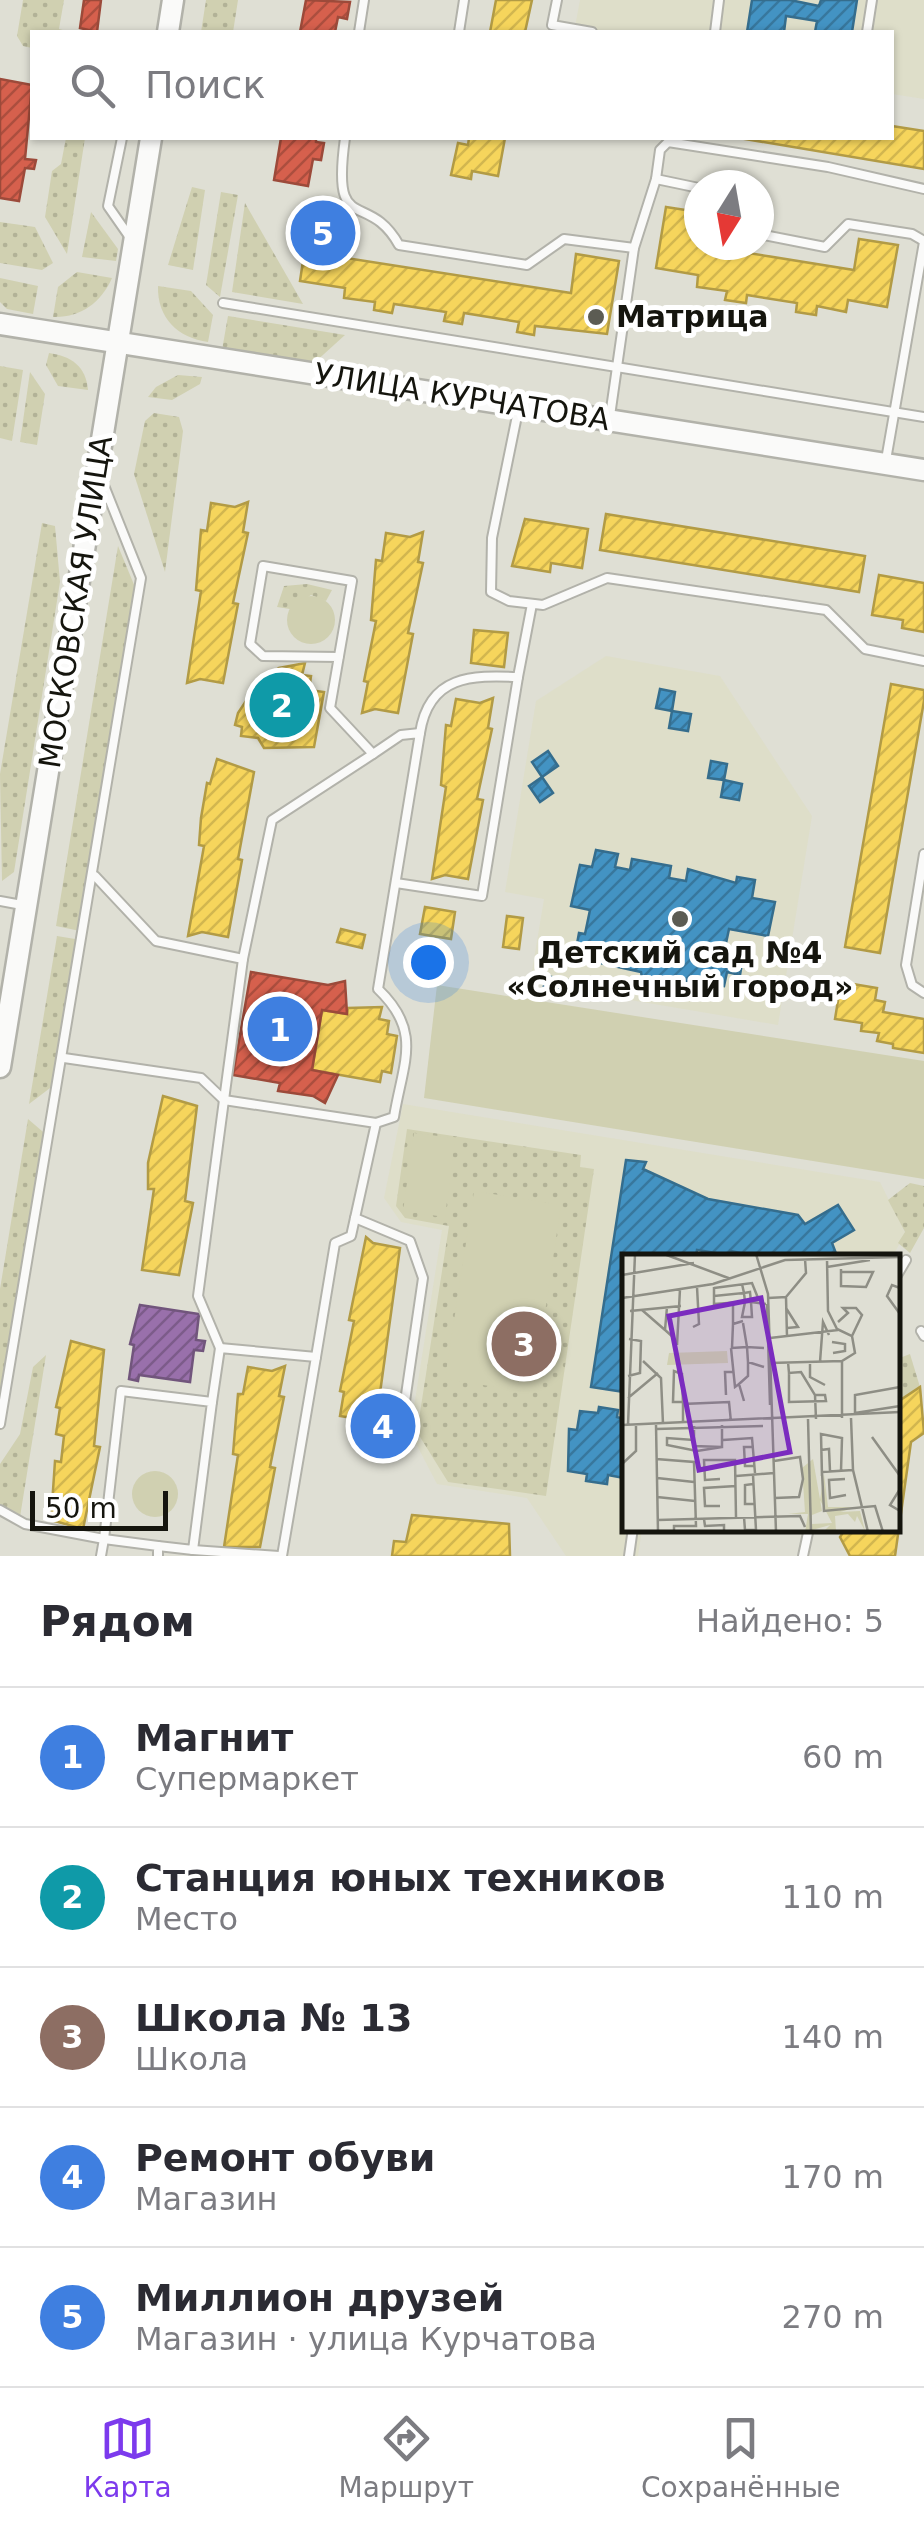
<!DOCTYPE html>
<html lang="ru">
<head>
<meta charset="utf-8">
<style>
	:root { --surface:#fff; --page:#f7f7f7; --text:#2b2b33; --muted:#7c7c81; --line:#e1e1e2; --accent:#7c3aed }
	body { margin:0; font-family:"DejaVu Sans",sans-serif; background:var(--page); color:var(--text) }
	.compass { position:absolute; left:684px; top:170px; width:90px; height:90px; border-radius:50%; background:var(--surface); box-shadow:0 2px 8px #0004; rotate:191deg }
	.scale { position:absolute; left:30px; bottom:25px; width:138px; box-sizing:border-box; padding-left:10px; border:5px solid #15150e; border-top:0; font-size:28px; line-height:35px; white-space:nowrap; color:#15150e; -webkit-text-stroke:8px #fff; paint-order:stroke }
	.you { position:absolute; left:428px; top:962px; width:35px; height:35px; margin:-25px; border:8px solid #fff; border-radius:50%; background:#1a73e8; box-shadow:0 0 0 15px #1a73e833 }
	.badge { display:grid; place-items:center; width:65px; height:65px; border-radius:50%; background:var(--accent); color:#fff; font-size:32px; font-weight:700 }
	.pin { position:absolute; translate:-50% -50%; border:5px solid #fff; box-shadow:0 2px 10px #0006 }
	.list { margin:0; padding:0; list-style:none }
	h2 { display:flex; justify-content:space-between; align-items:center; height:130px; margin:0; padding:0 40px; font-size:42px }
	h2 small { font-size:32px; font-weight:400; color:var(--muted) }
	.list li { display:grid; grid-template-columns:65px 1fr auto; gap:30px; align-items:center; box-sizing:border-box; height:140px; padding:0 40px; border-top:2px solid var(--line) }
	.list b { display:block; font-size:38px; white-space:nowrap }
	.list p { margin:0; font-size:32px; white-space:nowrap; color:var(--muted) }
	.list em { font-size:32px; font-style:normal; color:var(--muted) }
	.icon { flex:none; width:55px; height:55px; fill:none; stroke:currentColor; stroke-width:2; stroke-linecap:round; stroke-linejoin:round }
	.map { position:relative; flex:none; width:924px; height:1556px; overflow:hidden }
	.search { position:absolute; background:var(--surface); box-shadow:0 2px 8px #0004; left:30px; right:30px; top:30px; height:110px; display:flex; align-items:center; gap:25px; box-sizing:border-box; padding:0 35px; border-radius:0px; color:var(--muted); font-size:38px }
	.sheet { height:830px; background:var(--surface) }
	nav { display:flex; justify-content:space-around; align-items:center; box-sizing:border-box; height:140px; border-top:2px solid var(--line); background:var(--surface); font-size:28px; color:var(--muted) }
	nav a { display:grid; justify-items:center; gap:5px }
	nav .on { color:var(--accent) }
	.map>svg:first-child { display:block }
	.built { fill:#dedec9 }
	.grass { fill:url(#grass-dots) }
	.green { fill:#d0d0b1 }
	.homes { fill:url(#homes-hatch); stroke:#b29b45; stroke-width:2.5 }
	.shops { fill:url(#shops-hatch); stroke:#9c4a3a; stroke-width:2.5 }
	.offices { fill:url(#offices-hatch); stroke:#71557c; stroke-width:2.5 }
	.schools { fill:url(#schools-hatch); stroke:#356d8d; stroke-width:2.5 }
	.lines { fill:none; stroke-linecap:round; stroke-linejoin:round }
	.lane-casing { stroke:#b2b2aa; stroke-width:12 }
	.secondary-casing { stroke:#b2b2aa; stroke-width:25 }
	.lane { stroke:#fafaf9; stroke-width:8 }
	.secondary { stroke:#fafaf9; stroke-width:20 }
	.poi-dot { fill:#5c5c53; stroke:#fff; stroke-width:4 }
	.labels { text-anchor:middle; stroke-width:10; stroke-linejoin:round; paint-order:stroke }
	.poi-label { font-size:30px; font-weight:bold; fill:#15150e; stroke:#fff; text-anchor:start }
	.street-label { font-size:30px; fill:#15150e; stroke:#fff }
	.inset-road { fill:none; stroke:#8e8e85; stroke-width:2.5 }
	.view { fill:#7b2cbf; fill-opacity:0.15; stroke:#7b2cbf; stroke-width:5 }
	.inset-edge { fill:none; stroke:#15150e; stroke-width:5 }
</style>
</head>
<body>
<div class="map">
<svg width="924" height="1556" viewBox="0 0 924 1556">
	<defs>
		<pattern id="grass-dots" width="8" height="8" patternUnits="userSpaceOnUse" patternTransform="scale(2.5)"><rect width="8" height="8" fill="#d0d0b1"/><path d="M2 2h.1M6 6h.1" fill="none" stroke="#b2b297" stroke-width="1.8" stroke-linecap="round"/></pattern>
		<pattern id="homes-hatch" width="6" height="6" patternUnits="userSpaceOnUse" patternTransform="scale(2.5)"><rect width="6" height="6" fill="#f6d55c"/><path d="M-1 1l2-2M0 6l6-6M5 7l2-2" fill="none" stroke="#d2b64f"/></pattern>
		<pattern id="shops-hatch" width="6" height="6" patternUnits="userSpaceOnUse" patternTransform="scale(2.5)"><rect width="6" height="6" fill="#d6604d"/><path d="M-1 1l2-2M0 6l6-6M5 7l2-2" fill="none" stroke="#ac4e3e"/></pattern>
		<pattern id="offices-hatch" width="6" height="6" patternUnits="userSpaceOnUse" patternTransform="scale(2.5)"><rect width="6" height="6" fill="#9970ab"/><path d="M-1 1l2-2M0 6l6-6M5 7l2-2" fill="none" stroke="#7c5b8a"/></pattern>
		<pattern id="schools-hatch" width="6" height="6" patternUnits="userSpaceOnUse" patternTransform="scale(2.5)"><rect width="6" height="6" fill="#4393c3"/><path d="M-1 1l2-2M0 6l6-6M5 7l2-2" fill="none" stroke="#37779d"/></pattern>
	</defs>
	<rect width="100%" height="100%" fill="#dfdfd4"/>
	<g class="built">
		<polygon points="580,0 924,0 924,99 892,94 892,32 574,32"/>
		<polygon points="606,656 720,676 812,816 778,1025 530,983 544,899 505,892 536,701"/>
		<polygon points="403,1104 880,1182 905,1233 893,1256 624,1256 624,1528 642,1529 638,1556 566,1556 527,1498 437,1484 410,1432 442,1230 401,1222 384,1198"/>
	</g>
	<g class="grass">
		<polygon points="23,0 64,0 59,29 70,32 32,32 32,48 23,46 17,36"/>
		<polygon points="206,0 238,0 233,32 201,32"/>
		<polygon points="66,138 85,138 67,254 45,217 52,171 61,164"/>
		<polygon points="192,187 205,190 193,270 168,265"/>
		<polygon points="221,192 238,195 220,297 206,285"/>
		<polygon points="245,203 303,304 232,292"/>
		<polygon points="91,212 118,249 116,261 82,257"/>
		<polygon points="0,222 35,227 53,263 42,270 0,263"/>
		<path d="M77,272l35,6c-11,25 -32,40 -59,39l5,-30z"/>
		<polygon points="0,278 38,286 33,314 7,309 0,302"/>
		<path d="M158,286l33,5 22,24 -5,27c-30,-4 -51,-24 -50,-56z"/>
		<polygon points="228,316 345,335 313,364 222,350"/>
		<path d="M49,353c22,3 37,13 39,37l-30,-4 -12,-21z"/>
		<polygon points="0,366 23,370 12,441 0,438"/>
		<polygon points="30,372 45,394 37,445 20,442"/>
		<polygon points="178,375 202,377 200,384 172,400 148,397 156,387"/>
		<polygon points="154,413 179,417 183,431 165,572 134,474 145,421"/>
		<polygon points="42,523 55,526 60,582 14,872 2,881 0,774"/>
		<polygon points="118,546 135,587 80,931 56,926"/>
		<polygon points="307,584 332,590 326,601 311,595 290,609 277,607 284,586"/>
		<polygon points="57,936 81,940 58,1082 29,1104"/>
		<polygon points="28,1119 49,1137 0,1422 0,1289"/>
		<polygon points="407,1129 581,1155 580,1167 594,1169 546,1496 448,1482 417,1432 449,1226 405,1218 396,1206"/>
		<polygon points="910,1183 924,1186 924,1228 910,1253 898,1243 905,1232 888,1200"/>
		<polygon points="910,1354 920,1387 897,1403 897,1359"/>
		<polygon points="46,1355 20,1517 0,1506 0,1464 20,1434 33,1367"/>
	</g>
	<g class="green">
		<circle cx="311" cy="620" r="24"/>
		<polygon points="437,985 924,1061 924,1179 424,1098"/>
		<polygon points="414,1133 455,1138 445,1217 403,1211"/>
		<polygon points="474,1191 561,1205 533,1393 445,1379"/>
		<circle cx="155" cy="1494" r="23"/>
	</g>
	<g class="homes">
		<polygon points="496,0 532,0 525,32 490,32"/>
		<polygon points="892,126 924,131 924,169 739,138 892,138"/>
		<polygon points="469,138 505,138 498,176 472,171 471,179 451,175 458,143 468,145"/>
		<polygon points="666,207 699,212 699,245 854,270 859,239 898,245 887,307 848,300 846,312 817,306 816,315 796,312 797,303 747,295 746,303 725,300 727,291 697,287 698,275 656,268"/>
		<polygon points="310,214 352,220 346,258 571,293 576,254 619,261 607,334 535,326 534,335 517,332 519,322 464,313 462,324 444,321 446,312 394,304 392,313 374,310 375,302 344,298 345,288 300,281"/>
		<polygon points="248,502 243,532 248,533 233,603 238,604 223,683 200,679 187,683 201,591 196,590 201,530 207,531 211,503 235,507"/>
		<polygon points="606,514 865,556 859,592 600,550"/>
		<polygon points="525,519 588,529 582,568 551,563 550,572 512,566"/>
		<polygon points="423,532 418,562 423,563 408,633 413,634 398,713 375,709 362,713 368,682 364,681 376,621 371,620 376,560 382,561 386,533 410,537"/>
		<polygon points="879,575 924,583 924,632 902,628 903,620 872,615"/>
		<polygon points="474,630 508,633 504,667 471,663"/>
		<polygon points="305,663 302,675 311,676 309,690 324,692 314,747 264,748 258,738 241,736 242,727 235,725 238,713 258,683 279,668"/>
		<polygon points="891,684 924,690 924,701 880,953 845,947"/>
		<polygon points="493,698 488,728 492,729 477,799 483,800 468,879 445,875 432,879 446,787 441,785 446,725 451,726 456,699 480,703"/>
		<polygon points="217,759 254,772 238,859 242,860 228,937 202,932 188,936 204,846 199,845 201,818 207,783 210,784"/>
		<polygon points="425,907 455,912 451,939 420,934"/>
		<polygon points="507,916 523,918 519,949 503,947"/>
		<polygon points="341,929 365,935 362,948 337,942"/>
		<polygon points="841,982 877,988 875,1000 885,1002 883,1012 924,1019 924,1053 893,1048 893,1044 877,1041 879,1033 861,1031 862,1023 835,1019"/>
		<polygon points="382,1007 379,1019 389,1021 387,1034 397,1036 391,1073 382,1071 380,1082 312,1070 322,1010 347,1014 348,1008"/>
		<polygon points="163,1096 197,1106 185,1201 193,1203 179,1275 142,1270 154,1189 148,1189 148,1163"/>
		<polygon points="366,1237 373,1243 400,1248 376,1422 340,1416 344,1392 340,1391 354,1321 349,1320"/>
		<polygon points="71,1341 104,1350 94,1446 100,1447 83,1529 51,1520 55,1461 61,1462 64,1436 56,1434 60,1408 56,1407"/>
		<polygon points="285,1366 279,1396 284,1397 270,1467 275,1468 260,1547 224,1547 238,1455 233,1454 238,1394 243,1394 248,1367 272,1371"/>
		<polygon points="920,1387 924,1433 911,1442 895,1556 850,1556 840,1537 846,1528 896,1528 896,1403"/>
		<polygon points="412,1515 509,1524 510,1556 392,1556 394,1541 406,1542"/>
	</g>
	<g class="shops">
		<polygon points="84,0 101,0 97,32 80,28"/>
		<polygon points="306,0 350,2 347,19 338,17 335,32 300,32"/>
		<polygon points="0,79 32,85 25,159 36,160 34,169 25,168 19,201 0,198"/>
		<polygon points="281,138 316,138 316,142 324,143 321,160 313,159 308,186 274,180"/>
		<polygon points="251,972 328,985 345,981 347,1014 322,1010 312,1070 338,1075 325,1103 313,1096 278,1091 280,1083 233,1075"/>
	</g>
	<polygon class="offices" points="140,1305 199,1314 196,1340 205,1341 203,1351 194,1350 190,1382 139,1375 138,1381 129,1379 134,1345 130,1344"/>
	<g class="schools">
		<polygon points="752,0 790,0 819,6 821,0 857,0 852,32 815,32 817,21 786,16 784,32 747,32"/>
		<polygon points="660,689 675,692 672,711 656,708"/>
		<polygon points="672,711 691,714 688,731 669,728"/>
		<polygon points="548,751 558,766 542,777 532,762"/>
		<polygon points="711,761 727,764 724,780 708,778"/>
		<polygon points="542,777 553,793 540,802 529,786"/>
		<polygon points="724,780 742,784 739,800 721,797"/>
		<polygon points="596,850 618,854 615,867 630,870 632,859 671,866 669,878 686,881 688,869 736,883 737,877 755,880 752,898 775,902 768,936 729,929 725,948 744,951 740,975 727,972 724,986 678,980 665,991 643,983 641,972 600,963 601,957 582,953 583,946 577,944 579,933 585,934 590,910 571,906 580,865 592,867"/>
		<polygon points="546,976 568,980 567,989 544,986"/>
		<polygon points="626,1160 646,1162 643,1169 708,1199 798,1215 805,1224 838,1205 854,1230 832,1243 837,1256 756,1256 730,1251 728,1255 697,1250 696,1256 624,1256 624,1392 591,1387"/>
		<polygon points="599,1407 618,1410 617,1417 624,1419 624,1478 608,1475 607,1484 586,1481 587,1474 568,1471 569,1429 577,1430 580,1411 598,1413"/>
	</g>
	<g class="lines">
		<g class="lane-casing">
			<g id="lane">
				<polyline points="557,0 552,25 592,32"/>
				<polyline points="359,32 364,0"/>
				<polyline points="459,32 464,0"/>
				<polyline points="715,32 719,0"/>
				<polyline points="867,32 872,0"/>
				<polyline points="122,138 108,206 131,239"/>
				<path d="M345,138c-14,101 22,50 54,107l128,20 37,-26 70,9"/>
				<polyline points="656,179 660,150 668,142 828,167 924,189"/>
				<polyline points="759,234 825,247 848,224 912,234 924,241"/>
				<polyline points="223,303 924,417"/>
				<polyline points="519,406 492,538 491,592 509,601 543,605 607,578 826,610 865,649 924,661"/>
				<polyline points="610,416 634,248 656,179 699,188"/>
				<polyline points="886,460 924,242"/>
				<path d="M420,733c9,-58 52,-58 98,-56l14,-73"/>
				<path d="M373,754l28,-19 19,-2 -42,256c45,43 25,73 16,128l-18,6"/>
				<polyline points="924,854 906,965 912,985 924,993"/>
				<polyline points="95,876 156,941 243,959 224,1100"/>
				<polyline points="396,883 482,896 518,677"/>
				<polyline points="0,901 22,905"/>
				<polyline points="243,959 272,820 373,754 330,708 352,581 263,566 250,644 263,656 339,657"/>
				<polyline points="64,1058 201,1078 224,1100"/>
				<polyline points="355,1218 410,1241 423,1278 402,1422"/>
				<polyline points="896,1277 906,1260"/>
				<polyline points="921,1331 924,1336"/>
				<polyline points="220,1348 198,1296 224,1100 376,1123 351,1236 335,1243 316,1357"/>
				<polyline points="212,1402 220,1348 316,1357 282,1556"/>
				<polyline points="0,1424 141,578 101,478"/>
				<polyline points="0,1510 25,1524 104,1539 121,1391 212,1402 193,1550 158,1546"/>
				<polyline points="193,1550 279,1556"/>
				<polyline points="101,1556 104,1539 158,1546 158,1556"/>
				<polyline points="629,1556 633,1528"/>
				<polyline points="803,1556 809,1528"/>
			</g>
		</g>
		<g class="secondary-casing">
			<g id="secondary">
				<polyline points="168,32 173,0"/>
				<polyline points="0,324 924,470"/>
				<polyline points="0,1067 151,138"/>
			</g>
		</g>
		<use href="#lane" class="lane"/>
		<use href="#secondary" class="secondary"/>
	</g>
	<g class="poi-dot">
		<circle cx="596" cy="317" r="10"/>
		<circle cx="680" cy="919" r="10"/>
	</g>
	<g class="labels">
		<g class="poi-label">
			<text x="616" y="327">Матрица</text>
			<text x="680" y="963" text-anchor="middle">Детский сад №4<tspan x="680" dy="34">«Солнечный город»</tspan></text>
		</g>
		<g class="street-label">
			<text transform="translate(462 397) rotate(9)" y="10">УЛИЦА КУРЧАТОВА</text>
			<text transform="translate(76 602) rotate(-81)" y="10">МОСКОВСКАЯ УЛИЦА</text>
		</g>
	</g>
	<g transform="translate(622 1254)">
		<rect width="278" height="278" fill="#dfdfd4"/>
		<path d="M191,205l9,52 -10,4v9l20,-1 -12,-23 4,-26 4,33h30l-18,5 20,-1 5,20 -8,-15 -2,6 -7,-8 -13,2 1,15h-12l6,-6 -25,7 3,-18h-20l17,-2 -3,-44z" fill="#d0d0b1"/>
		<path d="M105,97l1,12 -61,2 2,-12z" fill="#d0d0b1"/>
		<path class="inset-road" d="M42,0l67,25M134,0l12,40 8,238M205,13l43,-7M219,15v17l25,1 7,-15h-32M0,21l72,-12M92,33v17l28,-2M92,34l38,-5 6,15M278,34l-8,-3 -5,11 13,18M128,38l1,10h-6l-1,-9zM92,42l30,-3 -2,-9M164,43l20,-24 -1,-14M0,44l91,-14 72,-24 115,-3M146,44l18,-1 1,40M123,48l-3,15h10l-1,-15 15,2M111,49v21l10,-3M145,50l3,101M45,53l-2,23 9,8M164,54l12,19 -11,1M20,56l23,20M8,57l51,-5M216,68l10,-9 -5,-5h13l6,7 -10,21M111,70l-1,24 15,-1 -4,-24M71,73l6,-3 -2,-37M148,84l68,-8M210,88l13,2v7l-12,2M55,91l3,-56M109,94l4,39 4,-3M142,94l-17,-1 1,15 16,5M21,107l18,17 2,46M166,108l1,11 12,-1 14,23 1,24M188,108v15l15,8M198,108l3,-40 6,13M148,109l72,-2 13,-8 -3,-17 -15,-7 -9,-18 -1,-52M167,119v29l37,-1 -1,-6h-10M6,122l12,-3 1,-32 -12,-2M278,133l-45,8v18l45,-7M104,141l-1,-23h9M6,144l30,-25M122,147l-5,-17 9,-8v-14M61,148h-10l1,-31 8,3 1,30M220,164v-56M229,164l2,52 15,62M186,165l3,113M61,169v-19l46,-2 2,20M0,171l278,-13M6,171l7,-171M34,171l2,107M72,172v20l28,1v-22M34,175l107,-3M250,183l28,39M72,186l-27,-2v7l30,6 25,-4M101,186l29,-2 3,35M132,193h-10l1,19h10M199,196l8,-1 1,22M34,205l38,3 2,64h-22v6M152,207l26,-4 3,22 -4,18 -24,1M0,210l14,-13v-26M231,216l-31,2 2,39 51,-5 8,26M114,222l38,-3M200,222l-1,-42 21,4 -1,33M35,224l37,4M98,225l-15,1 -1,-20h31l1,57M223,225l-16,1 1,18 16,-3M131,230l-8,1v19h10M278,235l-10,16 10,6M35,243l38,4M98,252h-15l-1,-18 32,-2M122,263l1,13h11l-3,-55M82,265l1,7 19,-1v7M36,266l142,-4 5,11"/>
		<path class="view" d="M139,44l29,154 -91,18 -30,-154z"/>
		<rect width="278" height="278" class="inset-edge"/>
	</g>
</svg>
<svg class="compass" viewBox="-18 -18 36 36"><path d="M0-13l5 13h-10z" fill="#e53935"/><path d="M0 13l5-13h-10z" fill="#7c7c81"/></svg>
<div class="scale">50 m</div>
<div class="you"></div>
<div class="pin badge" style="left:280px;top:1029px;background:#3f7fe0">1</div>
<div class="pin badge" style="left:282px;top:705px;background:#0f9aa8">2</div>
<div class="pin badge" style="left:524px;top:1344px;background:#8d6e63">3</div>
<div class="pin badge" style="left:383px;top:1426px;background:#3f7fe0">4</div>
<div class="pin badge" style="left:323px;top:233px;background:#3f7fe0">5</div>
<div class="search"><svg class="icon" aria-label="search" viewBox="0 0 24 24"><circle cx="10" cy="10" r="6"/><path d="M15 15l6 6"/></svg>Поиск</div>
</div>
<section class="sheet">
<h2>Рядом<small>Найдено: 5</small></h2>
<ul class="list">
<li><span class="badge" style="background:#3f7fe0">1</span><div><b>Магнит</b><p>Супермаркет</p></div><em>60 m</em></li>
<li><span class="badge" style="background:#0f9aa8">2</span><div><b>Станция юных техников</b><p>Место</p></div><em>110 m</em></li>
<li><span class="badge" style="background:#8d6e63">3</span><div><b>Школа № 13</b><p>Школа</p></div><em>140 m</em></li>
<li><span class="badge" style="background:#3f7fe0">4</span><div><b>Ремонт обуви</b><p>Магазин</p></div><em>170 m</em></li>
<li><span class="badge" style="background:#3f7fe0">5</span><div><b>Миллион друзей</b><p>Магазин · улица Курчатова</p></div><em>270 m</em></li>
</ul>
</section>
<nav>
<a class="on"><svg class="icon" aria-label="map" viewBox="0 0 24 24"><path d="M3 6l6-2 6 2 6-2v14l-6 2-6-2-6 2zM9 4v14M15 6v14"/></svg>Карта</a>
<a><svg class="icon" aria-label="directions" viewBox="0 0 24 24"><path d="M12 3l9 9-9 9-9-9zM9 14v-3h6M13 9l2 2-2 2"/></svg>Маршрут</a>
<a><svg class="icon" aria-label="saved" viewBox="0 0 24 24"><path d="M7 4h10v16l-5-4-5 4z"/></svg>Сохранённые</a>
</nav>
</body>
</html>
